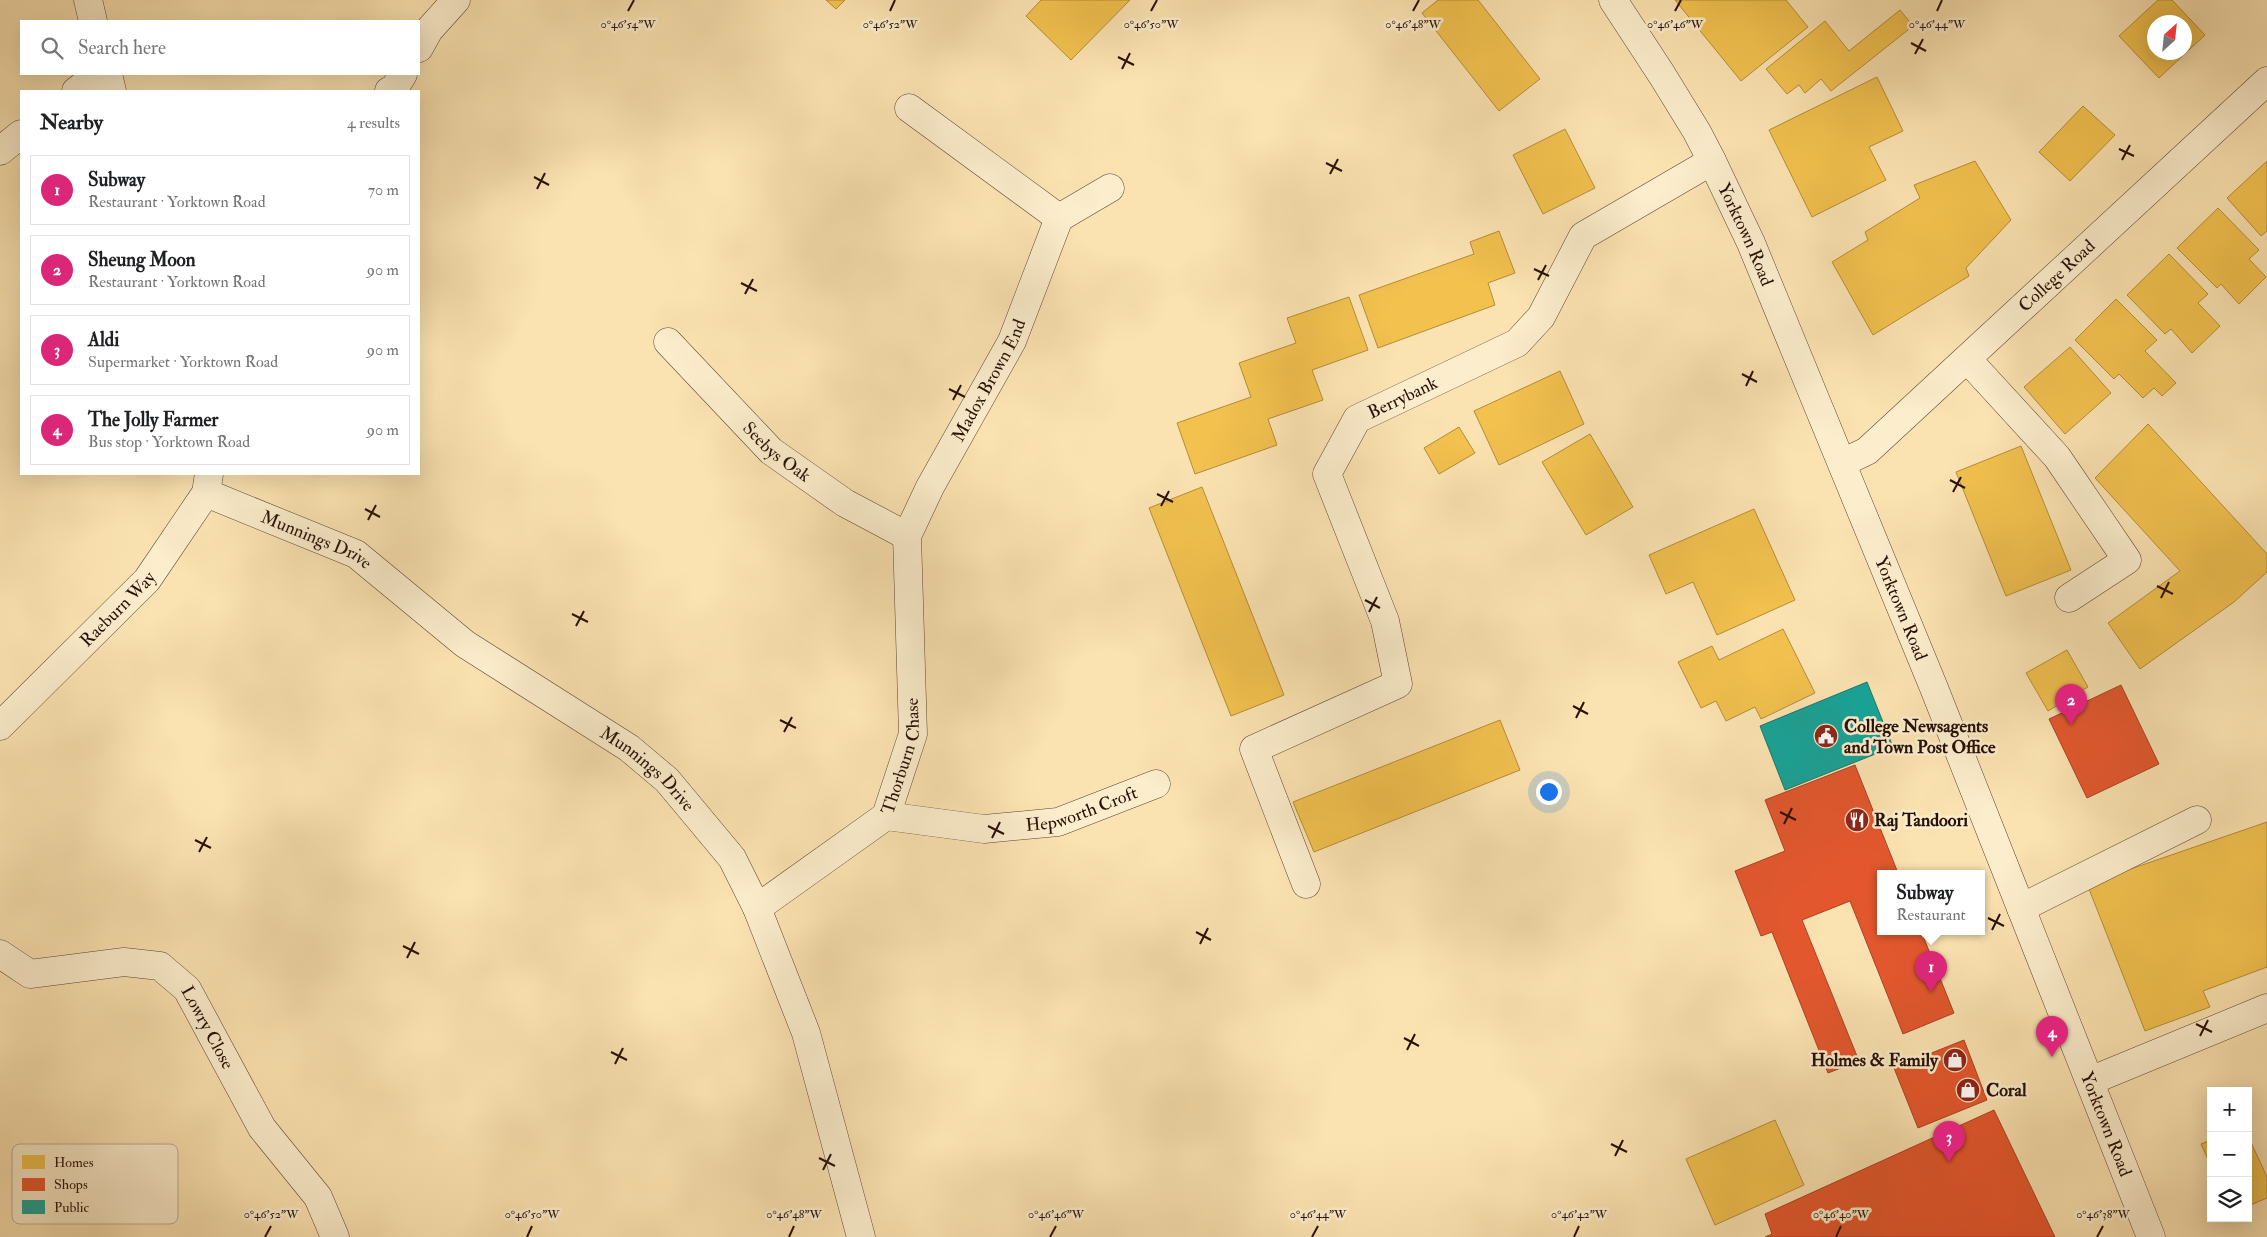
<!DOCTYPE html>
<html lang="en">
<head>
<meta charset="utf-8">
<style>
	:root { --surface:#fff; --page:#f6f6f6; --text:#202124; --muted:#757577; --line:#e0e0e0; --accent:#db2777 }
	body { margin:0; font-family:"IM FELL Double Pica",serif; background:var(--page); color:var(--text) }
	.controls { position:absolute; right:15px; bottom:15px; display:grid; overflow:hidden; border-radius:0px; box-shadow:0 5px 20px #0002 }
	.controls button { width:45px; height:45px; display:grid; place-items:center; padding:0; border:0; border-bottom:1px solid var(--line); background:var(--surface); color:var(--text); font:25px sans-serif }
	.compass { position:absolute; left:2147px; top:15px; width:45px; height:45px; border-radius:50%; background:var(--surface); box-shadow:0 5px 20px #0002; rotate:27deg }
	.you { position:absolute; left:1548px; top:791px; width:18px; height:18px; margin:-12px; border:4px solid #fff; border-radius:50%; background:#1a73e8; box-shadow:0 0 0 8px #1a73e833 }
	.badge { display:grid; place-items:center; width:32px; height:32px; border-radius:50%; background:var(--accent); color:#fff; font-size:16px; font-weight:700 }
	.pin { position:absolute; translate:-50% -41px; filter:drop-shadow(0 1px 2px #0008) }
	.pin::after { content:''; position:absolute; top:26px; width:18px; height:15px; background:inherit; clip-path:polygon(0 0,100% 0,50% 100%) }
	.popup { position:absolute; left:1877px; top:870px; width:108px; height:65px; box-sizing:border-box; display:grid; place-content:center; border-radius:0px; background:var(--surface); filter:drop-shadow(0 1px 4px #0005); font-size:16px; white-space:nowrap; color:var(--muted) }
	.popup b { font-size:19px; color:var(--text) }
	.popup::after { content:''; position:absolute; left:50%; top:100%; margin-left:-10px; border:10px solid transparent; border-top-color:var(--surface) }
	.list { margin:0; padding:0; list-style:none }
	h2 { display:flex; justify-content:space-between; align-items:center; height:65px; margin:0; padding:0 20px; font-size:21px }
	h2 small { font-size:16px; font-weight:400; color:var(--muted) }
	.list li { display:grid; grid-template-columns:32px 1fr auto; gap:15px; align-items:center; box-sizing:border-box; height:70px; margin:0 10px 10px; padding:0 10px; border:1px solid var(--line); border-radius:0px }
	.list b { display:block; font-size:19px; white-space:nowrap }
	.list p { margin:0; font-size:16px; white-space:nowrap; color:var(--muted) }
	.list em { font-size:16px; font-style:normal; color:var(--muted) }
	.icon { flex:none; width:28px; height:28px; fill:none; stroke:currentColor; stroke-width:2; stroke-linecap:round; stroke-linejoin:round }
	.map { position:relative; flex:none; width:2267px; height:1237px; overflow:hidden }
	.search { position:absolute; background:var(--surface); box-shadow:0 5px 20px #0002; left:20px; top:20px; width:400px; height:55px; display:flex; align-items:center; gap:12px; box-sizing:border-box; padding:0 18px; border-radius:0px; color:var(--muted); font-size:19px }
	.panel { position:absolute; background:var(--surface); box-shadow:0 5px 20px #0002; left:20px; top:90px; width:400px; height:385px; border-radius:0px }
	.map>svg:first-child { display:block }
	.homes { fill:#f2c14e; stroke:#b58c38; fill-rule:evenodd }
	.shops { fill:#e4572e; stroke:#ab4122 }
	.public { fill:#17a398; stroke:#1c776c }
	.lines { fill:none; stroke-linecap:round; stroke-linejoin:round }
	.minor-casing { stroke:#5c4431; stroke-width:29 }
	.minor { stroke:#fcedcc; stroke-width:28 }
	.ticks { fill:none; stroke:#270f06; stroke-width:2 }
	.labels { text-anchor:middle; stroke-width:5; stroke-linejoin:round; paint-order:stroke }
	.street-label { font-size:18px; fill:#270f06; stroke:#fcedcc }
	.poi-label { font-size:18px; font-weight:bold; fill:#270f06; stroke:#fcedcc; text-anchor:start }
	.key { fill:#fcedcc; stroke:#bcaa91; stroke-width:1 }
	.key-label { font-size:14px; fill:#270f06 }
	.ticks-label { font-size:12px; text-anchor:middle; fill:#270f06; stroke:#fcedcc; stroke-width:5; stroke-linejoin:round; paint-order:stroke }
</style>
</head>
<body>
<div class="map">
<svg width="2267" height="1237" viewBox="0 0 2267 1237">
	<rect width="100%" height="100%" fill="#fbe3b1"/>
	<filter id="stains"><feTurbulence type="fractalNoise" baseFrequency=".004" numOctaves="4"/><feColorMatrix values="0 0 0 0 .2 0 0 0 0 .09 0 0 0 0 .02 0 0 0 .5 -.17"/></filter>
	<radialGradient id="worn" r=".72"><stop offset=".6" stop-color="#630" stop-opacity="0"/><stop offset="1" stop-color="#630" stop-opacity=".3"/></radialGradient>
	<g class="homes">
		<polygon points="826,0 845,0 836,9"/>
		<polygon points="1041,0 1130,0 1071,60 1026,16"/>
		<polygon points="1438,0 1478,0 1540,79 1499,111 1422,13"/>
		<polygon points="1675,0 1786,0 1808,27 1741,81"/>
		<path d="M2158,0h14l33,35 -46,43 -40,-42zM2154,22h30v30h-30z"/>
		<polygon points="1900,10 1913,26 1831,91 1821,79 1805,93 1799,85 1787,94 1766,69 1825,21 1849,51"/>
		<polygon points="1877,77 1903,131 1869,147 1886,180 1812,217 1769,130"/>
		<polygon points="2083,106 2115,135 2070,181 2039,152"/>
		<polygon points="1565,129 1595,188 1543,214 1513,155"/>
		<polygon points="1975,161 2011,220 1966,268 1969,276 1873,335 1832,262 1868,240 1865,232 1920,198 1914,185"/>
		<polygon points="2267,161 2267,231 2261,236 2227,198"/>
		<polygon points="2218,208 2259,250 2249,259 2266,277 2239,304 2221,284 2217,288 2177,248"/>
		<polygon points="1499,231 1515,273 1488,283 1495,305 1378,348 1359,295 1474,254 1470,242"/>
		<polygon points="2169,254 2208,294 2198,303 2220,326 2192,353 2171,329 2165,334 2127,295"/>
		<polygon points="1349,297 1368,350 1312,370 1323,400 1268,419 1277,445 1195,474 1177,423 1251,397 1239,363 1296,343 1287,318"/>
		<polygon points="2116,299 2157,340 2145,351 2176,383 2162,396 2154,388 2143,398 2119,374 2114,379 2075,340"/>
		<polygon points="2070,347 2111,393 2065,434 2024,387"/>
		<polygon points="1560,371 1584,424 1499,465 1474,411"/>
		<polygon points="2148,424 2267,554 2267,572 2234,602 2140,669 2108,623 2180,571 2095,478"/>
		<polygon points="1459,427 1475,453 1439,474 1424,448"/>
		<polygon points="1590,434 1633,507 1586,535 1542,462"/>
		<polygon points="2021,446 2071,570 2006,596 1956,472"/>
		<polygon points="1202,487 1284,695 1231,716 1149,508"/>
		<polygon points="1754,509 1795,600 1717,635 1693,582 1666,594 1649,555"/>
		<polygon points="1783,629 1815,693 1761,719 1755,707 1726,721 1716,701 1701,708 1678,662 1712,646 1719,660"/>
		<polygon points="2067,650 2088,687 2048,711 2026,673"/>
		<polygon points="1500,720 1520,770 1314,852 1293,802"/>
		<polygon points="2267,822 2267,967 2203,991 2210,1007 2145,1031 2087,884"/>
		<polygon points="1775,1120 1804,1185 1715,1225 1686,1159"/>
		<polygon points="2248,1136 2267,1177 2267,1198 2248,1206"/>
		<polygon points="2211,1140 2211,1166 2201,1144"/>
	</g>
	<g class="shops">
		<polygon points="2121,685 2159,764 2087,798 2049,719"/>
		<polygon points="1855,765 1898,873 1881,873 1881,931 1921,931 1954,1013 1903,1034 1850,901 1802,920 1859,1061 1828,1073 1772,932 1761,936 1735,871 1785,851 1765,800"/>
		<polygon points="1964,1040 1987,1100 1918,1128 1894,1068"/>
		<polygon points="1994,1110 2055,1237 1765,1237 1772,1234 1765,1214"/>
	</g>
	<polygon class="public" points="1867,682 1893,747 1785,790 1760,726"/>
	<g class="lines">
		<g class="minor-casing">
			<g id="minor">
				<polyline points="88,0 93,21"/>
				<path id="s1" d="M1613,0l49,75 35,57 15,29 39,82 183,445 217,549"/>
				<polyline points="419,48 429,30 456,0"/>
				<polyline points="108,74 112,91"/>
				<polyline points="76,91 98,74"/>
				<polyline points="389,91 394,89 403,74"/>
				<polyline points="909,108 1059,218"/>
				<polyline points="0,151 21,134"/>
				<path id="s2" d="M668,342l103,109 74,52 62,33"/>
				<polyline points="1967,359 2057,457 2127,560 2069,598"/>
				<path id="s3" d="M1842,463l25,-12 400,-370"/>
				<path id="s4" d="M206,493l150,61 109,90 164,104 38,32 65,78 25,50 49,125 55,204"/>
				<path id="s5" d="M0,726l147,-146 59,-87 3,-19"/>
				<path id="s6" d="M886,816l98,13 74,-7 98,-38"/>
				<path id="s7" d="M1306,884l-52,-135 144,-65 -13,-63 -58,-147 30,-55 160,-76 24,-26 42,-81 129,-75"/>
				<path id="s8" d="M757,908l129,-92 27,-82 -6,-198 23,-49 82,-146 47,-123 51,-30"/>
				<polyline points="2021,908 2197,820"/>
				<path id="s9" d="M0,954l30,20 94,-12 36,4 27,23 75,139 56,69 17,40"/>
				<polyline points="2090,1081 2267,1008"/>
			</g>
		</g>
		<use href="#minor" class="minor"/>
	</g>
	<path class="ticks" d="M628,11l6,-11M890,11l5,-11M1151,11l6,-11M1413,11l6,-11M1675,11l6,-11M1937,11l5,-11M1911,43l15,8M1915,54l8,-15M1118,57l16,8M1122,69l8,-16M2119,149l15,7M2122,160l8,-15M1326,163l16,8M1330,174l8,-15M534,177l15,8M537,189l8,-16M1534,269l15,7M1538,280l8,-15M741,283l16,8M745,294l8,-15M1742,374l15,8M1746,386l7,-15M949,389l16,8M953,400l8,-15M1950,480l15,8M1953,492l8,-15M1157,494l16,8M1161,506l8,-15M365,509l15,8M368,520l8,-15M2157,586l16,8M2161,598l8,-16M1365,600l15,8M1369,612l8,-15M572,614l16,8M576,626l8,-15M1573,706l15,8M1576,718l8,-16M780,720l16,8M784,732l8,-15M1780,812l16,8M1784,824l8,-16M988,826l16,8M992,838l8,-16M195,840l16,8M199,852l8,-15M1988,918l16,8M1992,930l8,-16M1196,932l15,8M1200,944l8,-16M403,946l16,8M407,958l8,-16M2196,1024l16,8M2200,1036l8,-16M1404,1038l15,8M1407,1050l8,-16M611,1052l16,8M615,1064l8,-16M1611,1144l16,8M1615,1156l8,-16M819,1158l16,8M823,1170l8,-16M265,1237l6,-11M527,1237l5,-11M789,1237l5,-11M1050,1237l6,-11M1312,1237l6,-11M1574,1237l5,-11M1836,1237l5,-11M2097,1237l6,-11"/>
	<defs>
		<g id="civic-disc" transform="scale(1.25)"><circle r="9.5" fill="#8f2418" stroke="#fcedcc"/><path d="M-.6-6.5H3V-4.5H.6V-3L4-1V1h2V6H-6V1h2V-1L-.6-3ZM-1.2 2.5V6h2.4V2.5Z" fill="#fff"/></g>
		<g id="restaurant-disc" transform="scale(1.25)"><circle r="9.5" fill="#8f2418" stroke="#fcedcc"/><path d="M-5-6h1v4h1v-4h1v4h1v-4h1v5L-1.5 .5V6h-2V.5L-5-1ZM5-6V6H3V1.5H1.5Q1.5-4 5-6Z" fill="#fff"/></g>
		<g id="shop-disc" transform="scale(1.25)"><circle r="9.5" fill="#8f2418" stroke="#fcedcc"/><path d="M-5-2.5h2.3a2.7 3.5 0 0 1 5.4 0H5L5.5 6h-11ZM-1.5-2.5h3a1.5 2.3 0 0 0-3 0Z" fill="#fff"/></g>
	</defs>
	<g fill-rule="evenodd">
		<use href="#civic-disc" x="1826" y="736"/>
		<use href="#restaurant-disc" x="1857" y="820"/>
		<use href="#shop-disc" x="1955" y="1060"/>
		<use href="#shop-disc" x="1968" y="1090"/>
	</g>
	<g class="labels">
		<g class="street-label">
			<text dy="6" stroke="none"><textPath href="#s1" startOffset="270">Yorktown Road</textPath></text>
			<text dy="6" stroke="none"><textPath href="#s3" startOffset="286">College Road</textPath></text>
			<text dy="6" stroke="none"><textPath href="#s8" startOffset="619">Madox Brown End</textPath></text>
			<text dy="6" stroke="none"><textPath href="#s7" startOffset="638">Berrybank</textPath></text>
			<text dy="6" stroke="none"><textPath href="#s2" startOffset="155">Seebys Oak</textPath></text>
			<text dy="6" stroke="none"><textPath href="#s4" startOffset="120">Munnings Drive</textPath></text>
			<text dy="6" stroke="none"><textPath href="#s5" startOffset="166">Raeburn Way</textPath></text>
			<text dy="6" stroke="none"><textPath href="#s1" startOffset="675">Yorktown Road</textPath></text>
			<text dy="6" stroke="none"><textPath href="#s8" startOffset="221">Thorburn Chase</textPath></text>
			<text dy="6" stroke="none"><textPath href="#s4" startOffset="525">Munnings Drive</textPath></text>
			<text dy="6" stroke="none"><textPath href="#s6" startOffset="199">Hepworth Croft</textPath></text>
			<text dy="6" stroke="none"><textPath href="#s9" startOffset="246">Lowry Close</textPath></text>
			<text dy="6" stroke="none"><textPath href="#s1" startOffset="1230">Yorktown Road</textPath></text>
		</g>
		<g class="poi-label">
			<text x="1844" y="732">College Newsagents<tspan x="1844" dy="21">and Town Post Office</tspan></text>
			<text x="1874" y="826">Raj Tandoori</text>
			<text x="1938" y="1066" text-anchor="end">Holmes &amp; Family</text>
			<text x="1986" y="1096">Coral</text>
		</g>
	</g>
	<rect x="12" y="1144" width="166" height="80" rx="8" class="key"/>
	<rect x="22" y="1155" width="23" height="14" fill="#f2c14e"/>
	<rect x="22" y="1178" width="23" height="13" fill="#e4572e"/>
	<rect x="22" y="1200" width="23" height="14" fill="#17a398"/>
	<g class="key-label">
		<text x="54" y="1167">Homes</text>
		<text x="54" y="1189">Shops</text>
		<text x="54" y="1212">Public</text>
	</g>
	<g class="ticks-label">
		<text x="628" y="28">0°46'54"W</text>
		<text x="890" y="28">0°46'52"W</text>
		<text x="1151" y="28">0°46'50"W</text>
		<text x="1413" y="28">0°46'48"W</text>
		<text x="1675" y="28">0°46'46"W</text>
		<text x="1937" y="28">0°46'44"W</text>
		<text x="271" y="1218">0°46'52"W</text>
		<text x="532" y="1218">0°46'50"W</text>
		<text x="794" y="1218">0°46'48"W</text>
		<text x="1056" y="1218">0°46'46"W</text>
		<text x="1318" y="1218">0°46'44"W</text>
		<text x="1579" y="1218">0°46'42"W</text>
		<text x="1841" y="1218">0°46'40"W</text>
		<text x="2103" y="1218">0°46'38"W</text>
	</g>
	<rect width="100%" height="100%" filter="url(#stains)"/>
	<rect width="100%" height="100%" fill="url(#worn)"/>
</svg>
<div class="controls">
<button>+</button>
<button>−</button>
<button><svg class="icon" aria-label="layers" viewBox="0 0 24 24"><path d="M12 4l9 5-9 5-9-5zM3 14l9 5 9-5"/></svg></button>
</div>
<svg class="compass" viewBox="-18 -18 36 36"><path d="M0-13l5 13h-10z" fill="#e53935"/><path d="M0 13l5-13h-10z" fill="#757577"/></svg>
<div class="you"></div>
<div class="pin badge" style="left:1931px;top:992px">1</div>
<div class="popup"><b>Subway</b>Restaurant</div>
<div class="pin badge" style="left:2071px;top:725px">2</div>
<div class="pin badge" style="left:1949px;top:1162px">3</div>
<div class="pin badge" style="left:2052px;top:1057px">4</div>
<div class="search"><svg class="icon" aria-label="search" viewBox="0 0 24 24"><circle cx="10" cy="10" r="6"/><path d="M15 15l6 6"/></svg>Search here</div>
<section class="panel">
<h2>Nearby<small>4 results</small></h2>
<ul class="list">
<li><span class="badge">1</span><div><b>Subway</b><p>Restaurant · Yorktown Road</p></div><em>70 m</em></li>
<li><span class="badge">2</span><div><b>Sheung Moon</b><p>Restaurant · Yorktown Road</p></div><em>90 m</em></li>
<li><span class="badge">3</span><div><b>Aldi</b><p>Supermarket · Yorktown Road</p></div><em>90 m</em></li>
<li><span class="badge">4</span><div><b>The Jolly Farmer</b><p>Bus stop · Yorktown Road</p></div><em>90 m</em></li>
</ul>
</section>
</div>
</body>
</html>
